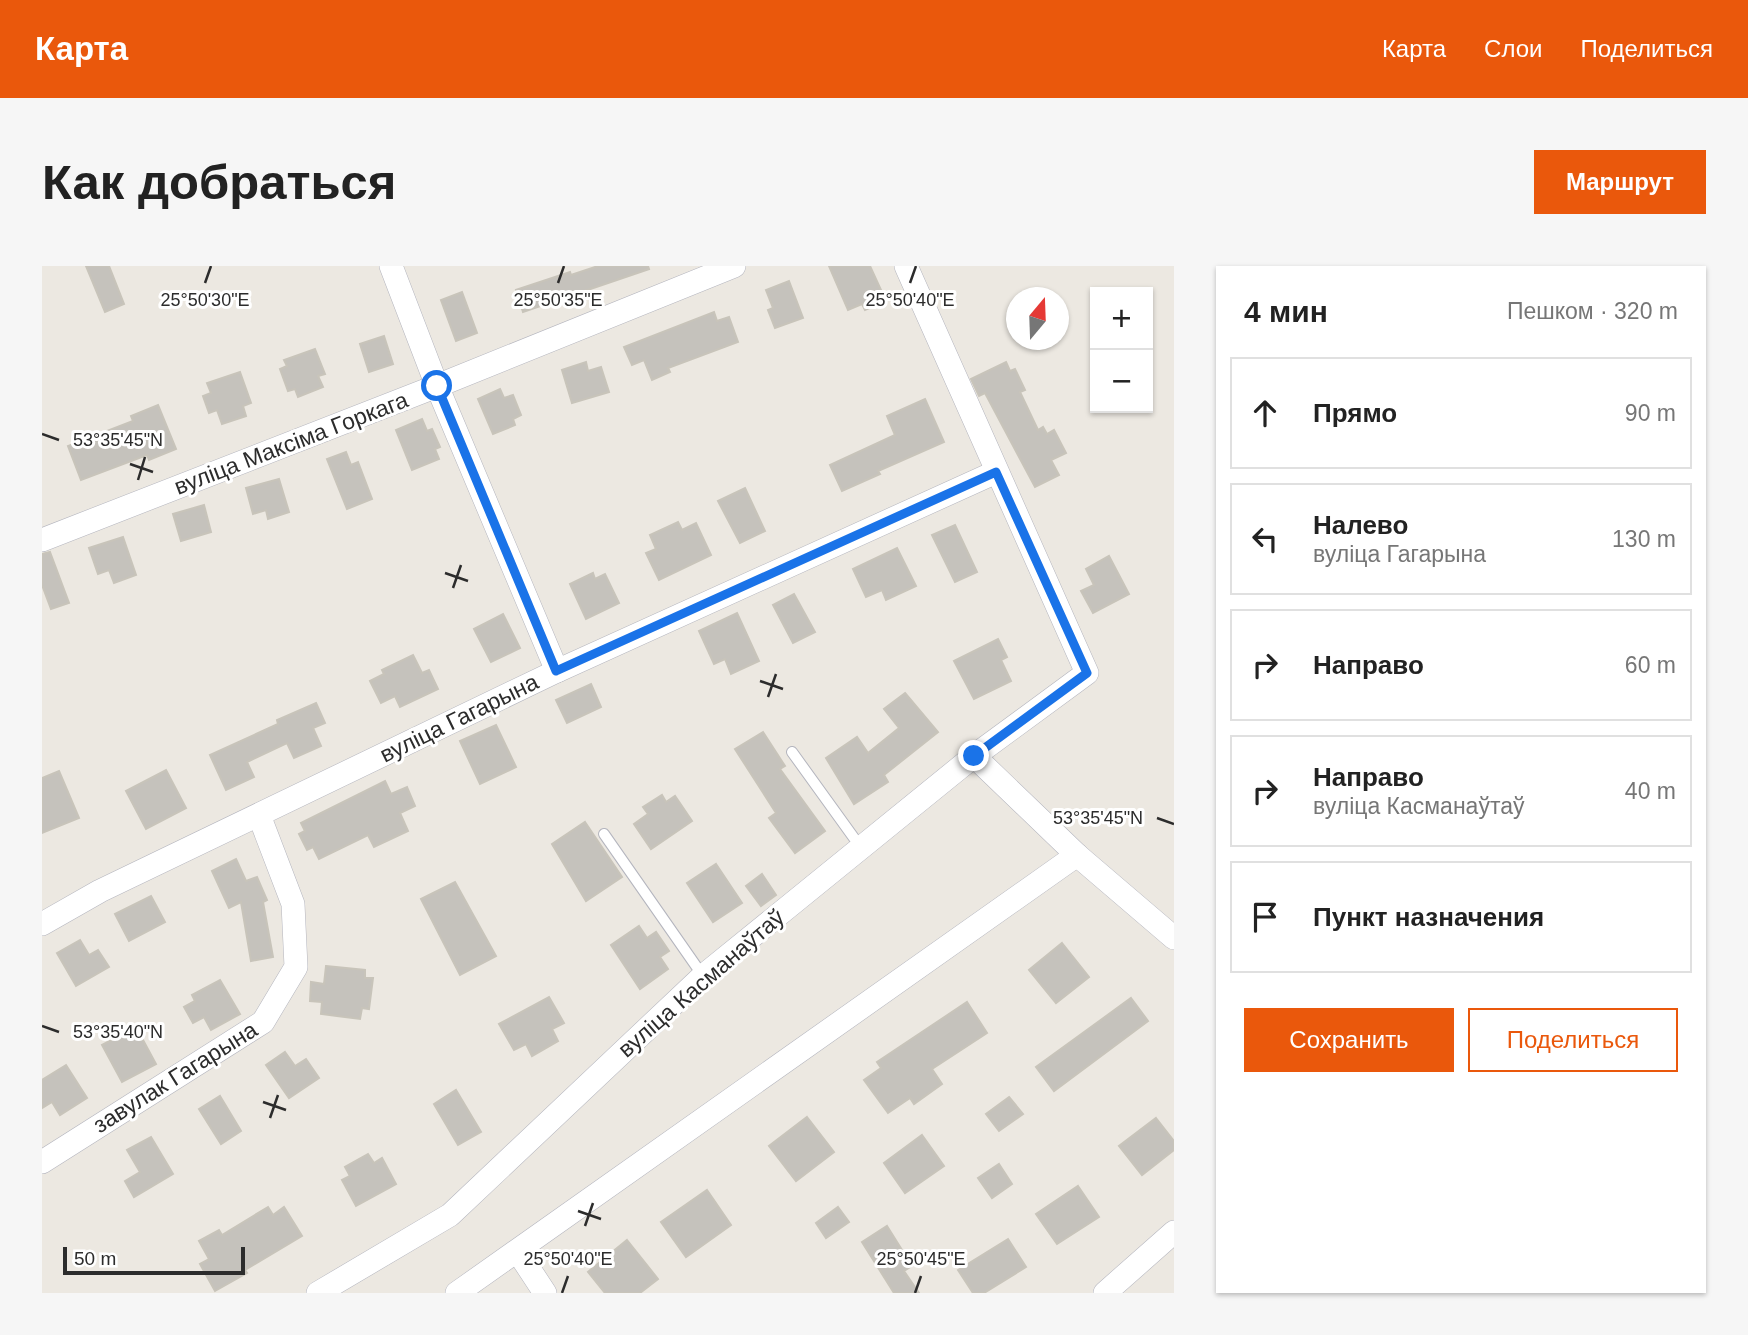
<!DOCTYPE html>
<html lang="ru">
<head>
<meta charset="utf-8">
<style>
	:root { --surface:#fff; --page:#f6f6f6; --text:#222; --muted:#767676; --line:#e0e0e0; --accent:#ea580c }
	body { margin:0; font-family:Helvetica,sans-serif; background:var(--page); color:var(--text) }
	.controls { position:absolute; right:21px; top:21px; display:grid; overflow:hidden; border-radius:0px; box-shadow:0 2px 5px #0004 }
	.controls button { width:63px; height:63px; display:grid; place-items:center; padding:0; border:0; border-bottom:2px solid var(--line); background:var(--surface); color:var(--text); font:35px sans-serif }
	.compass { position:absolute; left:964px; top:21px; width:63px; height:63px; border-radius:50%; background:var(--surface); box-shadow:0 2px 5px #0004; rotate:19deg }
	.scale { position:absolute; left:21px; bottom:18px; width:182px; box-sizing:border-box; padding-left:7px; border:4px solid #2c2c2c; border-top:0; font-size:19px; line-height:24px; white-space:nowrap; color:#2c2c2c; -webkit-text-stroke:5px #fff; paint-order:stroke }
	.stop { position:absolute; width:21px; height:21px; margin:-16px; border:5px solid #1a73e8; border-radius:50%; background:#fff }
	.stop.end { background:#1a73e8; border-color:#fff; box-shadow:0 2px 7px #0008 }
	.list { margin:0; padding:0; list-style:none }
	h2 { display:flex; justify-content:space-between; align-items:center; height:91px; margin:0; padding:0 28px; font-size:30px }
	h2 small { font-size:23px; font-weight:400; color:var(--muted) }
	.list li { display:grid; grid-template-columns:46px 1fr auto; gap:21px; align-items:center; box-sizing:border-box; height:112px; margin:0 14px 14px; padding:0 14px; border:2px solid var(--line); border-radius:0px }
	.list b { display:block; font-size:26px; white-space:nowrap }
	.list p { margin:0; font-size:23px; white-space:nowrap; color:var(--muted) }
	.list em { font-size:23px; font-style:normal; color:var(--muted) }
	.actions { display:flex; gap:14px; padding:21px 28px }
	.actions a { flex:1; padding:16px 0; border:2px solid var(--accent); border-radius:0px; text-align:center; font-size:24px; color:var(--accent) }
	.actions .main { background:var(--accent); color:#fff }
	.icon { flex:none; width:38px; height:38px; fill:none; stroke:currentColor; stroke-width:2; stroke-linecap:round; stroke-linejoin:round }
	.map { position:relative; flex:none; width:1132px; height:1027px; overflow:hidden; border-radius:0px }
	header { display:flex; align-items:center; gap:42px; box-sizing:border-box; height:98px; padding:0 35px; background:var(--accent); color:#fff }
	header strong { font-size:33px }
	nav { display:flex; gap:38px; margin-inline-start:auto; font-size:24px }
	.intro { display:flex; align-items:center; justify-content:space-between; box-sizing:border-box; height:168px; padding:0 42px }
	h1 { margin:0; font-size:49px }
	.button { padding:18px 32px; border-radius:0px; background:var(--accent); color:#fff; font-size:24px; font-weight:700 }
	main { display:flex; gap:42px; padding:0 42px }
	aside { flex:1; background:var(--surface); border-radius:0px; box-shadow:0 2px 5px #0004 }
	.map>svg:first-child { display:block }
	.building { fill:#c5c2bc; stroke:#c8c4ba; stroke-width:2 }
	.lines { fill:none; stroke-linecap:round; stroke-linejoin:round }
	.service-casing { stroke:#b4b5be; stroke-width:12 }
	.minor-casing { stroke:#b4b5be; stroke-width:24 }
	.service { stroke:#fff; stroke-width:10 }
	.minor { stroke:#fff; stroke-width:23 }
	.route { stroke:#1a73e8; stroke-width:9 }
	.ticks { fill:none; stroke:#2c2c2c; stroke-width:2.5 }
	.labels { text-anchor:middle; stroke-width:6; stroke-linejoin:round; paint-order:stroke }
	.street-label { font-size:23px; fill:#2c2c2c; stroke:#fff }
	.ticks-label { font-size:18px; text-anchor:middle; fill:#2c2c2c; stroke:#fff; stroke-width:6; stroke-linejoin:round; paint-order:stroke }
</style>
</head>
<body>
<header>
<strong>Карта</strong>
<nav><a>Карта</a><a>Слои</a><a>Поделиться</a></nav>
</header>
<div class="intro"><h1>Как добраться</h1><a class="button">Маршрут</a></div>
<main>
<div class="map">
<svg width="1132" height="1027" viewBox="0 0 1132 1027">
	<rect width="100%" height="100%" fill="#ece8e1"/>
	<g class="building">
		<polygon points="44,0 67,0 82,38 63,46"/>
		<polygon points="556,0 606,0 607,3 481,46 474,24 528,6 529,9"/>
		<polygon points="787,0 828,0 844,35 823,44 820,38 806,44"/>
		<polygon points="747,15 761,52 733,62 726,44 731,42 724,24"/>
		<polygon points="420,26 435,67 414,75 399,34"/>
		<polygon points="672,46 675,55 687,51 696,76 626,102 628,106 610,114 602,94 590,99 582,81"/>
		<polygon points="342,70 351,98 327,106 318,78"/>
		<polygon points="273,83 283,108 276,110 281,121 256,131 253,123 246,125 238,103 245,100 242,94"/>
		<polygon points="544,96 546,105 559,101 567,126 530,137 520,104"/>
		<polygon points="964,96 968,105 973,103 983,124 978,126 996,164 1001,161 1005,168 1012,164 1024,187 1009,194 1017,209 993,221 943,127 937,130 929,113"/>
		<polygon points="198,106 209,137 201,140 204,150 180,158 175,144 167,147 161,130 169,127 165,117"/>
		<polygon points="458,123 462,132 471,129 479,149 471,153 473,159 451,168 436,133"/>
		<polygon points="883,133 902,176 836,205 838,208 800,225 788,199 853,169 845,150"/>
		<polygon points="116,139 134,183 107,194 105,189 39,214 26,180 91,155 89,150"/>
		<polygon points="380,153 385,165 390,163 398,181 393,183 397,193 370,204 354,164"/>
		<polygon points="304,186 309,199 316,196 330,233 305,243 285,193"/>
		<polygon points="237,213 247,246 226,253 224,244 211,248 204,222"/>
		<polygon points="703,222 723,265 698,277 676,235"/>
		<polygon points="162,239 169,266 139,275 131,248"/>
		<polygon points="636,256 640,264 654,257 669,289 617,314 604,287 614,283 608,269"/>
		<polygon points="913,259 935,306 913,316 890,269"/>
		<polygon points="81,271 94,309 72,317 67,304 56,308 47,282"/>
		<polygon points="855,282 874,320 844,334 840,324 824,331 811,303"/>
		<polygon points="8,286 27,337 9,343 0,319 0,288"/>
		<polygon points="1067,290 1087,328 1051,347 1039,325 1052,319 1044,303"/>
		<polygon points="551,307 553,313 563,308 577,337 544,353 528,318"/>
		<polygon points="752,328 773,366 751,377 731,339"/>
		<polygon points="695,347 717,395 689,408 683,393 672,398 657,365"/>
		<polygon points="461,348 478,382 449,396 432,363"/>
		<polygon points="956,373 965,391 959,394 969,415 932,433 912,395"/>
		<polygon points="371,389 380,407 387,404 396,423 358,441 353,430 339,437 328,415 342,408 340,404"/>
		<polygon points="549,418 559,441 525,457 514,434"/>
		<polygon points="863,427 896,466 842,509 846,516 812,538 784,492 815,471 826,487 857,462 842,443"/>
		<polygon points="274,437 283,457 271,462 279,480 252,492 245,477 205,496 212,511 184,524 168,489 236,458 235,454"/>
		<polygon points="454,459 474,501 438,518 418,475"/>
		<polygon points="721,466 743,500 738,503 783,565 753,587 727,552 734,547 693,483"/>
		<polygon points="124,504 144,542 104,563 84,525"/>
		<polygon points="17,505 37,552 0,567 0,512"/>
		<polygon points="343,515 349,528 365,521 373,540 358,547 366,565 332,581 326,569 277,593 271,581 265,584 257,568 263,565 259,557"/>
		<polygon points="620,529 624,536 633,530 650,555 609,583 592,558 606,548 601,541"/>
		<polygon points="543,556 580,611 544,635 510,578"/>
		<polygon points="194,593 204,615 215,611 225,634 221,636 231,691 209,695 199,636 187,642 170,605"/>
		<polygon points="674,598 700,637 671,656 645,617"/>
		<polygon points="720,608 734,629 719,640 704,620"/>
		<polygon points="413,616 454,690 418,709 379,633"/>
		<polygon points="109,630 123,656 87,675 73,648"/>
		<polygon points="597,660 605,672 614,666 627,685 618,691 626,703 598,723 569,679"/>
		<polygon points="38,674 47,689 56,684 67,701 34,720 15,687"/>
		<polygon points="1020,677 1047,711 1014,737 987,704"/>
		<polygon points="284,700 323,704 323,712 331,712 327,743 320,742 318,753 279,748 280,736 268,735 269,716 282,718"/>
		<polygon points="178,714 198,748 169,764 162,751 151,757 142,741 153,735 150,729"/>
		<polygon points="507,731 522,757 510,763 516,775 490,790 484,778 472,784 457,758"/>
		<polygon points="1089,732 1106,755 1012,825 994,801"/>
		<polygon points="925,736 945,767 890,803 900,818 872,838 868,832 846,847 822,814 839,802 835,796"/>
		<polygon points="94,761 114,798 80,816 60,779"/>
		<polygon points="243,786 253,800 264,793 277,812 247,832 224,799"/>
		<polygon points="24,799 45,832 18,849 10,836 0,842 0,814"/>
		<polygon points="414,824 439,866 416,879 392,838"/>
		<polygon points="178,830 199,865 179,878 157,843"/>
		<polygon points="967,831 981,848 957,865 944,848"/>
		<polygon points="765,851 792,886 754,915 727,880"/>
		<polygon points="1114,852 1132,875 1132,884 1100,909 1077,880"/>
		<polygon points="880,869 902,900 863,927 842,897"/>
		<polygon points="109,871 131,908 92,931 83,915 98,906 85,884"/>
		<polygon points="326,888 332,897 340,892 354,918 314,940 300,914 308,910 303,901"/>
		<polygon points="957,898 970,918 950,932 936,912"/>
		<polygon points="1036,920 1057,951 1015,978 994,948"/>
		<polygon points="665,924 689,959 644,991 619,956"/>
		<polygon points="226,941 231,949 242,941 260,970 203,1004 205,1007 173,1025 158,998 167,993 157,975 177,964 180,969"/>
		<polygon points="796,941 807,956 784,972 774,957"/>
		<polygon points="845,960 870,1000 862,1005 877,1027 852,1027 820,976"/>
		<polygon points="966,973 984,1001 942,1027 931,1027 916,1004"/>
		<polygon points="585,974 616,1013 598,1027 563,1027 546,1006"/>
	</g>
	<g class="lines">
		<g class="service-casing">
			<g id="service">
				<polyline points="750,486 812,572"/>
				<polyline points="562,568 661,710"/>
			</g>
		</g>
		<g class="minor-casing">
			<g id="minor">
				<polyline points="349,0 395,120 515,405"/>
				<polyline points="0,274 395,120 692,0"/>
				<polyline points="932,490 1035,589 1132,672"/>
				<polyline points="0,658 58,625 515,405 954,206"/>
				<polyline points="0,896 221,756 254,701 251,638 217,549"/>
				<polyline points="476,986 503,1027"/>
				<polyline points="276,1027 408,949 661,710 932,490 1045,407 864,0"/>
				<polyline points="415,1027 1035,589"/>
				<polyline points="1063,1027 1132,966"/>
			</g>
		</g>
		<use href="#service" class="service"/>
		<use href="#minor" class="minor"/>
	</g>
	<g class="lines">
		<polyline class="route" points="395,120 514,405 954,206 1045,407 932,490"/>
	</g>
	<path class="ticks" d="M163,17l6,-17M516,17l6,-17M868,17l6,-17M0,168l17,6M88,198l23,8M96,214l7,-23M403,307l23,8M411,322l8,-23M718,415l23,8M726,431l8,-23M1115,552l17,6M0,760l17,6M221,836l23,8M228,852l8,-23M536,945l23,8M543,960l8,-23M520,1027l6,-17M873,1027l6,-17"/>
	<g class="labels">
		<g class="street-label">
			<text transform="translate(249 177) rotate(-21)" y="8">вуліца Максіма Горкага</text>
			<text transform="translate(417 452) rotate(-26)" y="8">вуліца Гагарына</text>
			<text transform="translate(659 717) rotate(-41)" y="8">вуліца Касманаўтаў</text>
			<text transform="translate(133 811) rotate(-32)" y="8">завулак Гагарына</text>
		</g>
	</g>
	<g class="ticks-label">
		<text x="163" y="40">25°50'30"E</text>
		<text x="516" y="40">25°50'35"E</text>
		<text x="868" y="40">25°50'40"E</text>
		<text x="76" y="180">53°35'45"N</text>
		<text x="1056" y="558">53°35'45"N</text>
		<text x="76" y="772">53°35'40"N</text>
		<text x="526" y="999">25°50'40"E</text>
		<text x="879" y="999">25°50'45"E</text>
	</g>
</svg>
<div class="controls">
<button>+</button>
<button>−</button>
</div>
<svg class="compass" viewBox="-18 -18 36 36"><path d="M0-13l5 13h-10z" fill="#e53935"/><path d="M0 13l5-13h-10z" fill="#767676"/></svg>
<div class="scale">50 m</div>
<div class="stop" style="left:395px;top:120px"></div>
<div class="stop end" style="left:932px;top:490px"></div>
</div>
<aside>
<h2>4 мин<small>Пешком · 320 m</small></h2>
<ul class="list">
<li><svg class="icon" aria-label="ahead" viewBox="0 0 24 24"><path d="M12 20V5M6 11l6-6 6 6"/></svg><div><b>Прямо</b></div><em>90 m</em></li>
<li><svg class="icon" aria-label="left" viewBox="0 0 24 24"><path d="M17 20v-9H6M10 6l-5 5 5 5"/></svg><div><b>Налево</b><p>вуліца Гагарына</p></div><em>130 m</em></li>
<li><svg class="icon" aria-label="right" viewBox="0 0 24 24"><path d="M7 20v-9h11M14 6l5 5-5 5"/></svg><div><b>Направо</b></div><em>60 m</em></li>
<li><svg class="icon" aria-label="right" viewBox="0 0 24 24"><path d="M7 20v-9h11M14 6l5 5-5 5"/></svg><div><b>Направо</b><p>вуліца Касманаўтаў</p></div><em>40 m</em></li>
<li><svg class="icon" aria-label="arrive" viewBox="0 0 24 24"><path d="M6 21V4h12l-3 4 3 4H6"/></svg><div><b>Пункт назначения</b></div></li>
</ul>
<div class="actions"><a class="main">Сохранить</a><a>Поделиться</a></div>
</aside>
</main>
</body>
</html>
